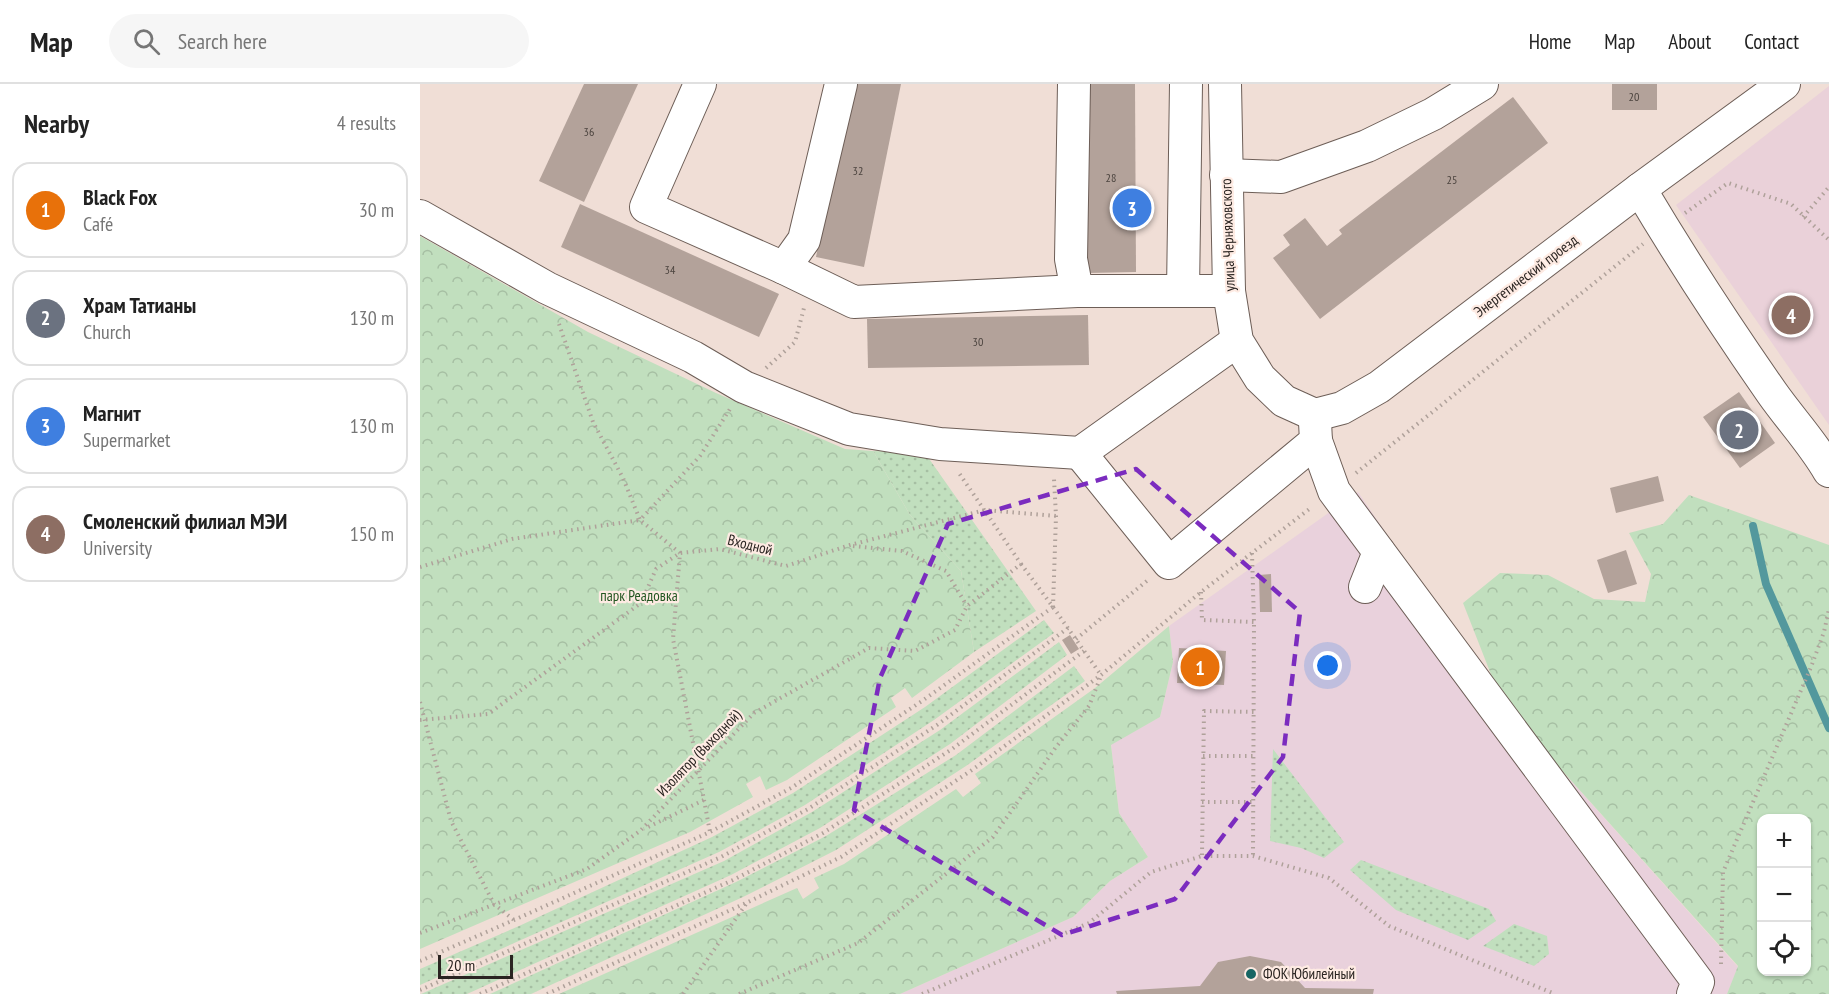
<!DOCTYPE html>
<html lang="en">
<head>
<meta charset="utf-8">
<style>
	:root { --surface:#fff; --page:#f6f6f6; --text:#222; --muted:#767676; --line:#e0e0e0; --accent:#176563 }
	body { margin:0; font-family:"PT Sans Narrow",sans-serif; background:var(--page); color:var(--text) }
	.controls { position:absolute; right:18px; bottom:18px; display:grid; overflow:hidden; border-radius:12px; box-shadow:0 2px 4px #0004 }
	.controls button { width:54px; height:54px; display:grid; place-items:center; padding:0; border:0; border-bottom:2px solid var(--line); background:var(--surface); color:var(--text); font:30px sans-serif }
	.scale { position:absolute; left:18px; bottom:15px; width:75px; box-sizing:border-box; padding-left:6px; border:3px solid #2a2421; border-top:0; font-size:16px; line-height:21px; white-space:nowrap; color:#2a2421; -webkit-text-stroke:4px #feebe3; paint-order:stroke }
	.you { position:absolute; left:908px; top:582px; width:21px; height:21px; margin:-15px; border:4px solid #fff; border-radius:50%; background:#1a73e8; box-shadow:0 0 0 9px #1a73e833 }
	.badge { display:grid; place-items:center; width:39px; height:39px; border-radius:50%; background:var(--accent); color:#fff; font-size:20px; font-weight:700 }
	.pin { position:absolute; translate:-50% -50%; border:3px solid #fff; box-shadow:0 2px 6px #0006 }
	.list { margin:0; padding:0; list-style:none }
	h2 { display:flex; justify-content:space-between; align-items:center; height:78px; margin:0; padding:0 24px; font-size:26px }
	h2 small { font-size:20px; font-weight:400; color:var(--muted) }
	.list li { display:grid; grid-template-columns:39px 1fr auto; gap:18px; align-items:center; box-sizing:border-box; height:96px; margin:0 12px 12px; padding:0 12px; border:2px solid var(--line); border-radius:18px }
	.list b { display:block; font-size:22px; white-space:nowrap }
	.list p { margin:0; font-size:20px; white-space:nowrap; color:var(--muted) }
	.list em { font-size:20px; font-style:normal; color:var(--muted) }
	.icon { flex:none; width:33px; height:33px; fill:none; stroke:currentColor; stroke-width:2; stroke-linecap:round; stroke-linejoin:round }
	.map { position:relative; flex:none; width:1409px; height:910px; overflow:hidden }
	header { display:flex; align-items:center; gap:36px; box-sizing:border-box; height:84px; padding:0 30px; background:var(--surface); border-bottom:2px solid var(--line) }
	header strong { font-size:28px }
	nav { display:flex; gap:33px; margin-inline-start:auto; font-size:21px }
	.search { width:420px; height:54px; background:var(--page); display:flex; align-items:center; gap:15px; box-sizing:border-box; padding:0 21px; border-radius:33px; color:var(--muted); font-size:22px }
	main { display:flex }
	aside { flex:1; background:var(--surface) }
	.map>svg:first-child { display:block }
	.commercial { fill:#e9d1dc }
	.education { fill:#ead1d9 }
	.grass { fill:url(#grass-dots) }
	.forest { fill:url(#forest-crowns); fill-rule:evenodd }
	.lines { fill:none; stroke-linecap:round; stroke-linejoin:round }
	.stream { stroke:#53989d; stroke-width:8 }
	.building { fill:#b3a29a }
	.minor-casing { stroke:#6d5e57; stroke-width:34 }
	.path { stroke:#afa19a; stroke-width:4; stroke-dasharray:1.5 4.5; stroke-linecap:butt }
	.minor { stroke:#fff; stroke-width:32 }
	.marked { fill:none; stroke:#7b2cbf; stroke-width:4.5; stroke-dasharray:12 8; stroke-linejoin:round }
	.poi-dot { fill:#176563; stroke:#feebe3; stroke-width:2 }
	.labels { text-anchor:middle; stroke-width:4.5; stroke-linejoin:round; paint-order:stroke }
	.number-label { font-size:12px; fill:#4c443f }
	.street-label { font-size:15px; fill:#2a2421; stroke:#feebe3 }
	.park-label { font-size:15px; fill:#235621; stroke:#feebe3 }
	.poi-label { font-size:15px; fill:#2a2421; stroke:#feebe3; text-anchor:start }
</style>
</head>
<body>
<header>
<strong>Map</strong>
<div class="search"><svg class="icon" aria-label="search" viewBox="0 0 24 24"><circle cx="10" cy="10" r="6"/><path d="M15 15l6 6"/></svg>Search here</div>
<nav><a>Home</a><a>Map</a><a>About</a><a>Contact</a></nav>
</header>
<main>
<aside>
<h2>Nearby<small>4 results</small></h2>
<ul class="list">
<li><span class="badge" style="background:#e8710a">1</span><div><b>Black Fox</b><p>Café</p></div><em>30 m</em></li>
<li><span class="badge" style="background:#6b7280">2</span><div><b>Храм Татианы</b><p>Church</p></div><em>130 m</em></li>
<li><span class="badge" style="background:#3f7fe0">3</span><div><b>Магнит</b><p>Supermarket</p></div><em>130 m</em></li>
<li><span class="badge" style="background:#8d6e63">4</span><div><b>Смоленский филиал МЭИ</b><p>University</p></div><em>150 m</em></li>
</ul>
</aside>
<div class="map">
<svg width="1409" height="910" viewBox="0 0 1409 910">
	<defs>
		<pattern id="grass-dots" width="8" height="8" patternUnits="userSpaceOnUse" patternTransform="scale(1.5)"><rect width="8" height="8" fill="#c1dfbe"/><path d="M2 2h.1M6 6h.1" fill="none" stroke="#a6bfa3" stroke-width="1.8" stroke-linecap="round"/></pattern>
		<pattern id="forest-crowns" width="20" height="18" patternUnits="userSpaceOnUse" patternTransform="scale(1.5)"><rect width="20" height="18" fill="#c1dfbe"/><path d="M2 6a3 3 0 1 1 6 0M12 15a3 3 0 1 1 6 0" fill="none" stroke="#a6bfa3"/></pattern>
	</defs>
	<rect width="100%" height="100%" fill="#f0ded6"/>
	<polygon class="commercial" points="938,408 1083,621 1318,883 1307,910 480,910 653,833 690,797 728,773 699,729 691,660 740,633 753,578 749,542"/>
	<polygon class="education" points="1409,2 1409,341 1256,121"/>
	<g class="grass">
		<polygon points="453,367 505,369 616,527 554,568 541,487 490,431"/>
		<polygon points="624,536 634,549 514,636 385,721 299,768 0,901 0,885 99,842 292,753 373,709 505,623"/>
		<polygon points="639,558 647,571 530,660 400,744 311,791 47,910 1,910 304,777 392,728 520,646"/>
		<polygon points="654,582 665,597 546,682 416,766 323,813 111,910 70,910 316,798 406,752 536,671"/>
		<polygon points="853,665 924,758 904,774 881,764 850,757"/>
		<polygon points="941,776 1069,825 1076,837 1048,856 976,826 930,786"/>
		<polygon points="1094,840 1127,852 1129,870 1114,882 1063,862"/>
	</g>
	<g class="forest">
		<polygon points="0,152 168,248 296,309 425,365 453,367 490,431 541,487 554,568 492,614 485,604 471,614 476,623 367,696 346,706 340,692 326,700 333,713 270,748 0,865"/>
		<path d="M1269,411l140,50v449h-102l11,-28 -235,-261 -40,-102 37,-30 48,2 46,24 51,3 6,-28 -22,-41 34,-9zM1342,734h44v154h-44z"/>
		<polygon points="749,542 753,578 740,633 691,661 699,729 728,773 690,797 653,833 480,910 139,910 377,804 383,815 399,804 394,794 424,780 536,705 543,713 561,699 555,690 675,604"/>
	</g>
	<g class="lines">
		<polyline class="stream" points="1333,442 1346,500 1409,644"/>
	</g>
	<g class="building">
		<polygon points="164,0 218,0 164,118 119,97"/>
		<polygon points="431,0 481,0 444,183 396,173"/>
		<polygon points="666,0 715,0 716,188 668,189"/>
		<rect x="1192" y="0" width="45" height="26"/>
		<polygon points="1093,13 1128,59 900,235 853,174 870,161 863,151 885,134 907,162 922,150 919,146"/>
		<polygon points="160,120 359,210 339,253 141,163"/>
		<polygon points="668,231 669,281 448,284 447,235"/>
		<polygon points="1319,308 1355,359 1320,384 1283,333"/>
		<polygon points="1238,392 1244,417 1196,429 1190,404"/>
		<polygon points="1206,466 1217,500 1188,509 1177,476"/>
		<polygon points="851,490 852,528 840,528 839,491"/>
		<polygon points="650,551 659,565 651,570 642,556"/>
		<polygon points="759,564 806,567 804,601 757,599"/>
		<polygon points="830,872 861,878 885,904 954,905 953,910 697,910 696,907 780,902 798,878"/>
	</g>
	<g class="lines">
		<g class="minor-casing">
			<g id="minor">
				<polyline points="280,0 226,123 364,184 384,156 421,0"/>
				<polyline points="654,0 651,175 657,207 809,207"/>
				<polyline points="805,0 809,207 817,257 840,294 864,317 895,331 922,324 959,303 1220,105 1364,0"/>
				<polyline points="806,91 861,93 947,62 1013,30 1062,0"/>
				<path d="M1220,105c41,69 86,138 132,204 19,27 41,50 57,78"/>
				<polyline points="0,132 127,204 273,273 324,303 429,345 520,360 660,369 817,257"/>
				<polyline points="364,184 434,218 657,207"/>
				<polyline points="763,207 766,0"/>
				<polyline points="896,357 914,407 1278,898 1273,910"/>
				<polyline points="660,369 749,479 896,357 895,338"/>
				<polyline points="945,503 959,468"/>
			</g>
		</g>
		<g class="path">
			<polyline points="1265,129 1308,99 1371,120 1409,156"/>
			<polyline points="1383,133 1409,103"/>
			<polyline points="139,240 173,338 203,394 220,436 280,372 310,325"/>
			<polyline points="346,284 375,258 384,224"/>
			<polyline points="936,389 1223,160"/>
			<polyline points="433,462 482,467 526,487 547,522"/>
			<polyline points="832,469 834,538 833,772"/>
			<polyline points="601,480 633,523 681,591"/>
			<polyline points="0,483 92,455 220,436 260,469 253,555 284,716 224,745"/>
			<polyline points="781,508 782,536 834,538"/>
			<polyline points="633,523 636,432 634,395"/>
			<polyline points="656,555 728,496"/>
			<polyline points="0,618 31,737 74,820 94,836"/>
			<polyline points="0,636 68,630 221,519 236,485 260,469 300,465 366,482 430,461 565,426 636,432"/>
			<polyline points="783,672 833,672"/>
			<polyline points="284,716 290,748"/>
			<polyline points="782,718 833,718"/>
			<polyline points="782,771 784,627 834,628"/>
			<polyline points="0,849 167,785 220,747 334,629 449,564 495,567 535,546 547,522 601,480 539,389"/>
			<polyline points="0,877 94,836 290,748 371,704 502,617 633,523"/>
			<polyline points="1301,880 1303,788 1391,583 1404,548 1409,525"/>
			<polyline points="0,906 301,773 388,725 517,641 648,544"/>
			<polyline points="60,910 313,796 403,749 532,665 664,567"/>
			<polyline points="127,910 326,819 421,773 552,686 681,591 781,508 892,423"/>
			<polyline points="263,910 326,820"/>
			<polyline points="319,910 438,859 573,753 636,663 669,622 681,592"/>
			<polyline points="502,910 669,839 731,788 782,772 833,772 909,794 969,842 1135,910"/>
		</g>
		<use href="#minor" class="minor"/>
	</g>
	<path class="marked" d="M716,385l164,143 -17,145 -108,142 -113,36 -208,-125 26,-132 68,-154z"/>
	<circle class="poi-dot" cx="831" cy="890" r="6"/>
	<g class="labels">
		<g class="number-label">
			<text x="1214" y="17">20</text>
			<text x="169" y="52">36</text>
			<text x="438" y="91">32</text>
			<text x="691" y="98">28</text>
			<text x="1032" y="100">25</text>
			<text x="250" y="190">34</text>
			<text x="558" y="262">30</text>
		</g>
		<g class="street-label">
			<text transform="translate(808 151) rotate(-92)" y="5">улица Черняховского</text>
			<text transform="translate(1106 192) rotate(-37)" y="5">Энергетический проезд</text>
			<text transform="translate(330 461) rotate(14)" y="5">Входной</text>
			<text transform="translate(279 669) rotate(-46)" y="5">Изолятор (Выходной)</text>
		</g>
		<g class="park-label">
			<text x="219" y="517">парк Реадовка</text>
		</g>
		<g class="poi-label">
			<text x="843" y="895">ФОК Юбилейный</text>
		</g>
	</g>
</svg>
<div class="controls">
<button>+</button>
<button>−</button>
<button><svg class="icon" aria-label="locate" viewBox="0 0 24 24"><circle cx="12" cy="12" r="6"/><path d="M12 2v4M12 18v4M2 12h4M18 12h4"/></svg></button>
</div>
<div class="scale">20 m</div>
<div class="you"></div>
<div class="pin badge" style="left:780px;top:583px;background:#e8710a">1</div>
<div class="pin badge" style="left:1319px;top:346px;background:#6b7280">2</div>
<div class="pin badge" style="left:712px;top:124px;background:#3f7fe0">3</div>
<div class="pin badge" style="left:1371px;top:231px;background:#8d6e63">4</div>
</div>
</main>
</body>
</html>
